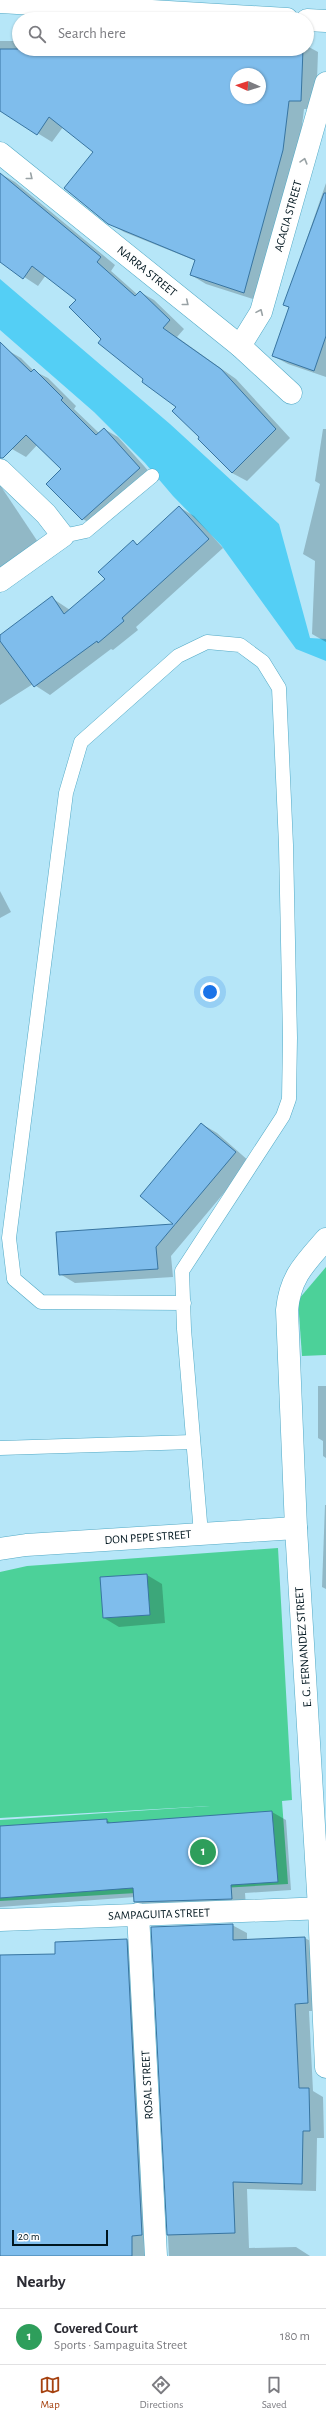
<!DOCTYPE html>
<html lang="en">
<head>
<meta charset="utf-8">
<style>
	:root { --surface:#fff; --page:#f2f2f3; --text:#2b2b33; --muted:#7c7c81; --line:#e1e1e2; --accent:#a64210 }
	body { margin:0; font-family:"Alegreya Sans",sans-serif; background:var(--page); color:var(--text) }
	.compass { position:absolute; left:230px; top:68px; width:36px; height:36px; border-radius:50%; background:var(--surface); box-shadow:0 1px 3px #0004; rotate:273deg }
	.scale { position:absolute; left:12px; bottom:10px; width:96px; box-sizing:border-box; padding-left:4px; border:2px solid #00161f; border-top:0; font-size:11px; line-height:14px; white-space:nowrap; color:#00161f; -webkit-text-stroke:3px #fefefe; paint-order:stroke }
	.you { position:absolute; left:210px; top:992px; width:14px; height:14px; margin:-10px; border:3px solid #fff; border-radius:50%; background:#1a73e8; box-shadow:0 0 0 6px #1a73e833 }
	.badge { display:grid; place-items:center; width:26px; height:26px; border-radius:50%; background:var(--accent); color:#fff; font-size:13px; font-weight:700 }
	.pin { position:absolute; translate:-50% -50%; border:2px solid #fff; box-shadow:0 1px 4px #0006 }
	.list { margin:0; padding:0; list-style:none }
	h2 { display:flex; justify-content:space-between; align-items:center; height:52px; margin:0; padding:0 16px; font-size:17px }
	h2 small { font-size:13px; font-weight:400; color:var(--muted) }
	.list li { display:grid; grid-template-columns:26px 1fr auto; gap:12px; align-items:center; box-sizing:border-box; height:56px; padding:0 16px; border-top:1px solid var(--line) }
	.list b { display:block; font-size:15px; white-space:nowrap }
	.list p { margin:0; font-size:13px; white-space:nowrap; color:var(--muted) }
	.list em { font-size:13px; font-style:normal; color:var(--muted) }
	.icon { flex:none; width:22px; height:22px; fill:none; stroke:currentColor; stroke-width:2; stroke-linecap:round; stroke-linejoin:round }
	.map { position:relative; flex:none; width:326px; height:2256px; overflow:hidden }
	.search { position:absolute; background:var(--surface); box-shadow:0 1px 3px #0004; left:12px; right:12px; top:12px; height:44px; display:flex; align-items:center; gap:10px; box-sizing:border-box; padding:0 14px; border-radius:22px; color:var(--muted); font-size:15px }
	.sheet { height:108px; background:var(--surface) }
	nav { display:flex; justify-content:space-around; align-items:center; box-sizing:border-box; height:56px; border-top:1px solid var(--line); background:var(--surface); font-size:11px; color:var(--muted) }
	nav a { display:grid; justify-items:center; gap:2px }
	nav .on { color:var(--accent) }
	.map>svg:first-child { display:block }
	.green { fill:#4cd199 }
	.water { fill:#54cff5 }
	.shadow { fill:#0003; fill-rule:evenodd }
	.building { fill:#7fbdec; stroke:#3875a1; fill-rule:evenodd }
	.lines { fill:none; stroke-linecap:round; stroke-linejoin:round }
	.service-casing { stroke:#52a9c5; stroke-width:15 }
	.minor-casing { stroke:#52a9c5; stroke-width:23 }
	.service { stroke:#fff; stroke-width:14 }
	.minor { stroke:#fff; stroke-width:22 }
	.oneway { stroke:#99a2a5 }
	.labels { text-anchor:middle; stroke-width:4; stroke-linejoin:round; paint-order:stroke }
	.street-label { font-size:12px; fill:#00161f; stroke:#fefefe }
</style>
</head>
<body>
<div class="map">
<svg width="326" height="2256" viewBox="0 0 326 2256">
	<rect width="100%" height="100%" fill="#b6e6f8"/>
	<g class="green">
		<polygon points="326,1267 326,1355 302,1356 298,1300"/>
		<polygon points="278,1548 292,1800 282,1801 288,1884 0,1901 0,1820 210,1806 0,1818 0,1572 27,1566"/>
	</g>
	<polygon class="water" points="0,279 170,424 279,524 310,638 326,639 326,661 296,649 221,545 173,496 145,463 94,412 0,330"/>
	<g class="shadow">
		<path d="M0,41h19v8h101v3l39,1 1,-4h147v-3l11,6 -2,57h-12l-6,50 -39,142 -53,-17 -15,-9 5,-14 -72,-29 -15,-9 -15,-71 -31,-25 -11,15 -52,-32zM236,74h24v24h-24z"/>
		<polygon points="1,174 15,182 115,265 111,271 138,295 140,292 154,300 184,329 177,337 236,379 290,438 247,481 232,473 178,407 103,339 78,299 46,275 38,286 0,261"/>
		<polygon points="326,183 326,377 288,364 273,356 290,308 284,305"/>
		<polygon points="7,350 21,358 34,371 48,378 76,406 74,409 99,433 104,429 118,437 153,476 96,527 83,519 62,469 38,444 26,457 12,449 0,437 0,357"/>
		<polygon points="323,429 326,429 326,642 312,634 315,561 303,554 320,484 315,481"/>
		<polygon points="0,485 38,542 0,568"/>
		<polygon points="179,507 194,516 223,548 136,627 138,630 113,650 111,649 50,695 33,684 0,705 0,636 52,598 70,610 106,580 133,542 139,545"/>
		<polygon points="0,891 11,912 0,918"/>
		<polygon points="202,1124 217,1133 250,1162 171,1256 173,1277 75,1283 60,1274 57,1232 176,1225 142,1196"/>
		<polygon points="318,1386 326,1386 326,1458 323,1456 323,1441 318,1438"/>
		<polygon points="325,1505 326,1505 326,1589 322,1587"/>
		<polygon points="147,1575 162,1584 165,1623 119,1627 104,1618"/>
		<polygon points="272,1812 286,1820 291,1890 245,1893 246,1907 149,1910 135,1902 135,1897 0,1907 0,1827 106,1820 113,1824"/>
		<polygon points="232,1925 247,1933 247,1940 305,1938 319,1946 324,2011 309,2011 313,2091 323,2097 324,2138 317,2138 316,2191 247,2189 249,2248 296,2247 310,2256 169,2256 152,1928"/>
		<polygon points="127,1940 141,1948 157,2256 0,2256 0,1956 56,1955"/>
	</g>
	<g class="building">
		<path d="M0,49h105l53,3 1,-3h144l-2,52h-12l-6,49 -39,143 -54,-18 5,-15 -87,-36 -44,-36 29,-36 -44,-35 -12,18 -37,-24zM236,74h24v24h-24z"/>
		<polygon points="0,173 101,257 97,262 135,296 140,291 170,320 163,328 221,369 276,429 232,473 198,439 199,437 172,411 176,407 142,382 143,379 98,343 101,339 69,307 76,300 32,266 23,279 0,262"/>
		<polygon points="324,193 326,193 326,336 314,371 272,356 289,307 283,305"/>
		<polygon points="0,342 31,372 34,369 63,398 61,400 96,435 104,428 140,468 82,520 46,484 61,469 26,435 3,458 0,458"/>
		<polygon points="179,506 209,539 122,618 124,621 98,643 97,641 34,687 0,641 0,635 52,596 64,614 105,579 98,572 133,540 137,545"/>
		<polygon points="201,1123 236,1152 156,1247 158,1269 59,1275 56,1232 173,1224 140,1196"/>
		<polygon points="147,1574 150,1615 103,1618 100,1577"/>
		<polygon points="272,1811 278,1882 231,1885 232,1899 134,1902 133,1888 0,1898 0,1826 107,1819 107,1823"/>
		<polygon points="233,1924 233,1940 305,1937 308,2003 295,2004 299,2088 309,2088 310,2131 303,2131 302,2184 233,2182 235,2233 167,2235 151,1927"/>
		<polygon points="127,1939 142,2235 132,2236 132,2256 0,2256 0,1955 55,1954 55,1942"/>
	</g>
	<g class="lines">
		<g class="service-casing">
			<g id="service">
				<polyline points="63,536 86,531 152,476"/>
				<polyline points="184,1303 41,1302 14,1279 9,1238 66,793 81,742 178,656 207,642 240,645 263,662 279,688 286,845 290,1038 289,1099 283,1116 182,1271 184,1329 201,1534"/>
				<polyline points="0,1448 193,1442"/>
			</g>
		</g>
		<g class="minor-casing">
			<g id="minor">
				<polyline points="0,2 287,19"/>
				<polyline points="307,20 326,21"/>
				<polyline points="0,153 240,346 291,393"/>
				<polyline points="240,346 261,312 326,83"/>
				<polyline points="0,470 46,514 63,536 0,581"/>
				<path d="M326,1239c-21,24 -36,38 -39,71l9,218 23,380 7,159"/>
				<polyline points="0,1549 26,1545 296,1528"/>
				<polyline points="138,1914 156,2256"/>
				<polyline points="0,1920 326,1908"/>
			</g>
		</g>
		<use href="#service" class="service"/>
		<use href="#minor" class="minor"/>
	</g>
	<defs><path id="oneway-chevron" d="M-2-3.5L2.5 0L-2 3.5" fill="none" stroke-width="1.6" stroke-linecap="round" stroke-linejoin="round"/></defs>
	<g class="oneway">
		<use href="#oneway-chevron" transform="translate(304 161) rotate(-74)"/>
		<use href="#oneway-chevron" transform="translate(30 177) rotate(39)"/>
		<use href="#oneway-chevron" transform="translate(186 303) rotate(39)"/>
		<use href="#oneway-chevron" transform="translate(260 312) rotate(-66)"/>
	</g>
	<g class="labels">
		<g class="street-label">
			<text transform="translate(288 216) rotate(-74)" y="4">ACACIA STREET</text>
			<text transform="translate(147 271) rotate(39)" y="4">NARRA STREET</text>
			<text transform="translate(148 1537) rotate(-4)" y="4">DON PEPE STREET</text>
			<text transform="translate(303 1647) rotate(-94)" y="4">E. G. FERNANDEZ STREET</text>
			<text transform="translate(159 1914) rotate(-2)" y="4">SAMPAGUITA STREET</text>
			<text transform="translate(147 2085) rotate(-93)" y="4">ROSAL STREET</text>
		</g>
	</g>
</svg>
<svg class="compass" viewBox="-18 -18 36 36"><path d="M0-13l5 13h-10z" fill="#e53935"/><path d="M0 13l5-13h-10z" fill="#7c7c81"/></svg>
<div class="scale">20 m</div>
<div class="you"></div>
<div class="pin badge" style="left:203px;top:1852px;background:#2e9e5b">1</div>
<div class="search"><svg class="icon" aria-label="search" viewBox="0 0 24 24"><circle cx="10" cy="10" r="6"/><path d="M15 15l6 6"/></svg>Search here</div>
</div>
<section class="sheet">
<h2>Nearby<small></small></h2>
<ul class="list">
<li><span class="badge" style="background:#2e9e5b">1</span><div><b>Covered Court</b><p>Sports · Sampaguita Street</p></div><em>180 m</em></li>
</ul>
</section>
<nav>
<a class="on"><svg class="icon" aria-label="map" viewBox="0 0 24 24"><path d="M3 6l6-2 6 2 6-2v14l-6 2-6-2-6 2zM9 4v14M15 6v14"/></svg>Map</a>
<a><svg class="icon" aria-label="directions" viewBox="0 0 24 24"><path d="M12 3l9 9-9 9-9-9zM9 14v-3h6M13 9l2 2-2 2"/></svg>Directions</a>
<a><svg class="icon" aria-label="saved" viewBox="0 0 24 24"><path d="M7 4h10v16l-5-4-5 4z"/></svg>Saved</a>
</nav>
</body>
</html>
